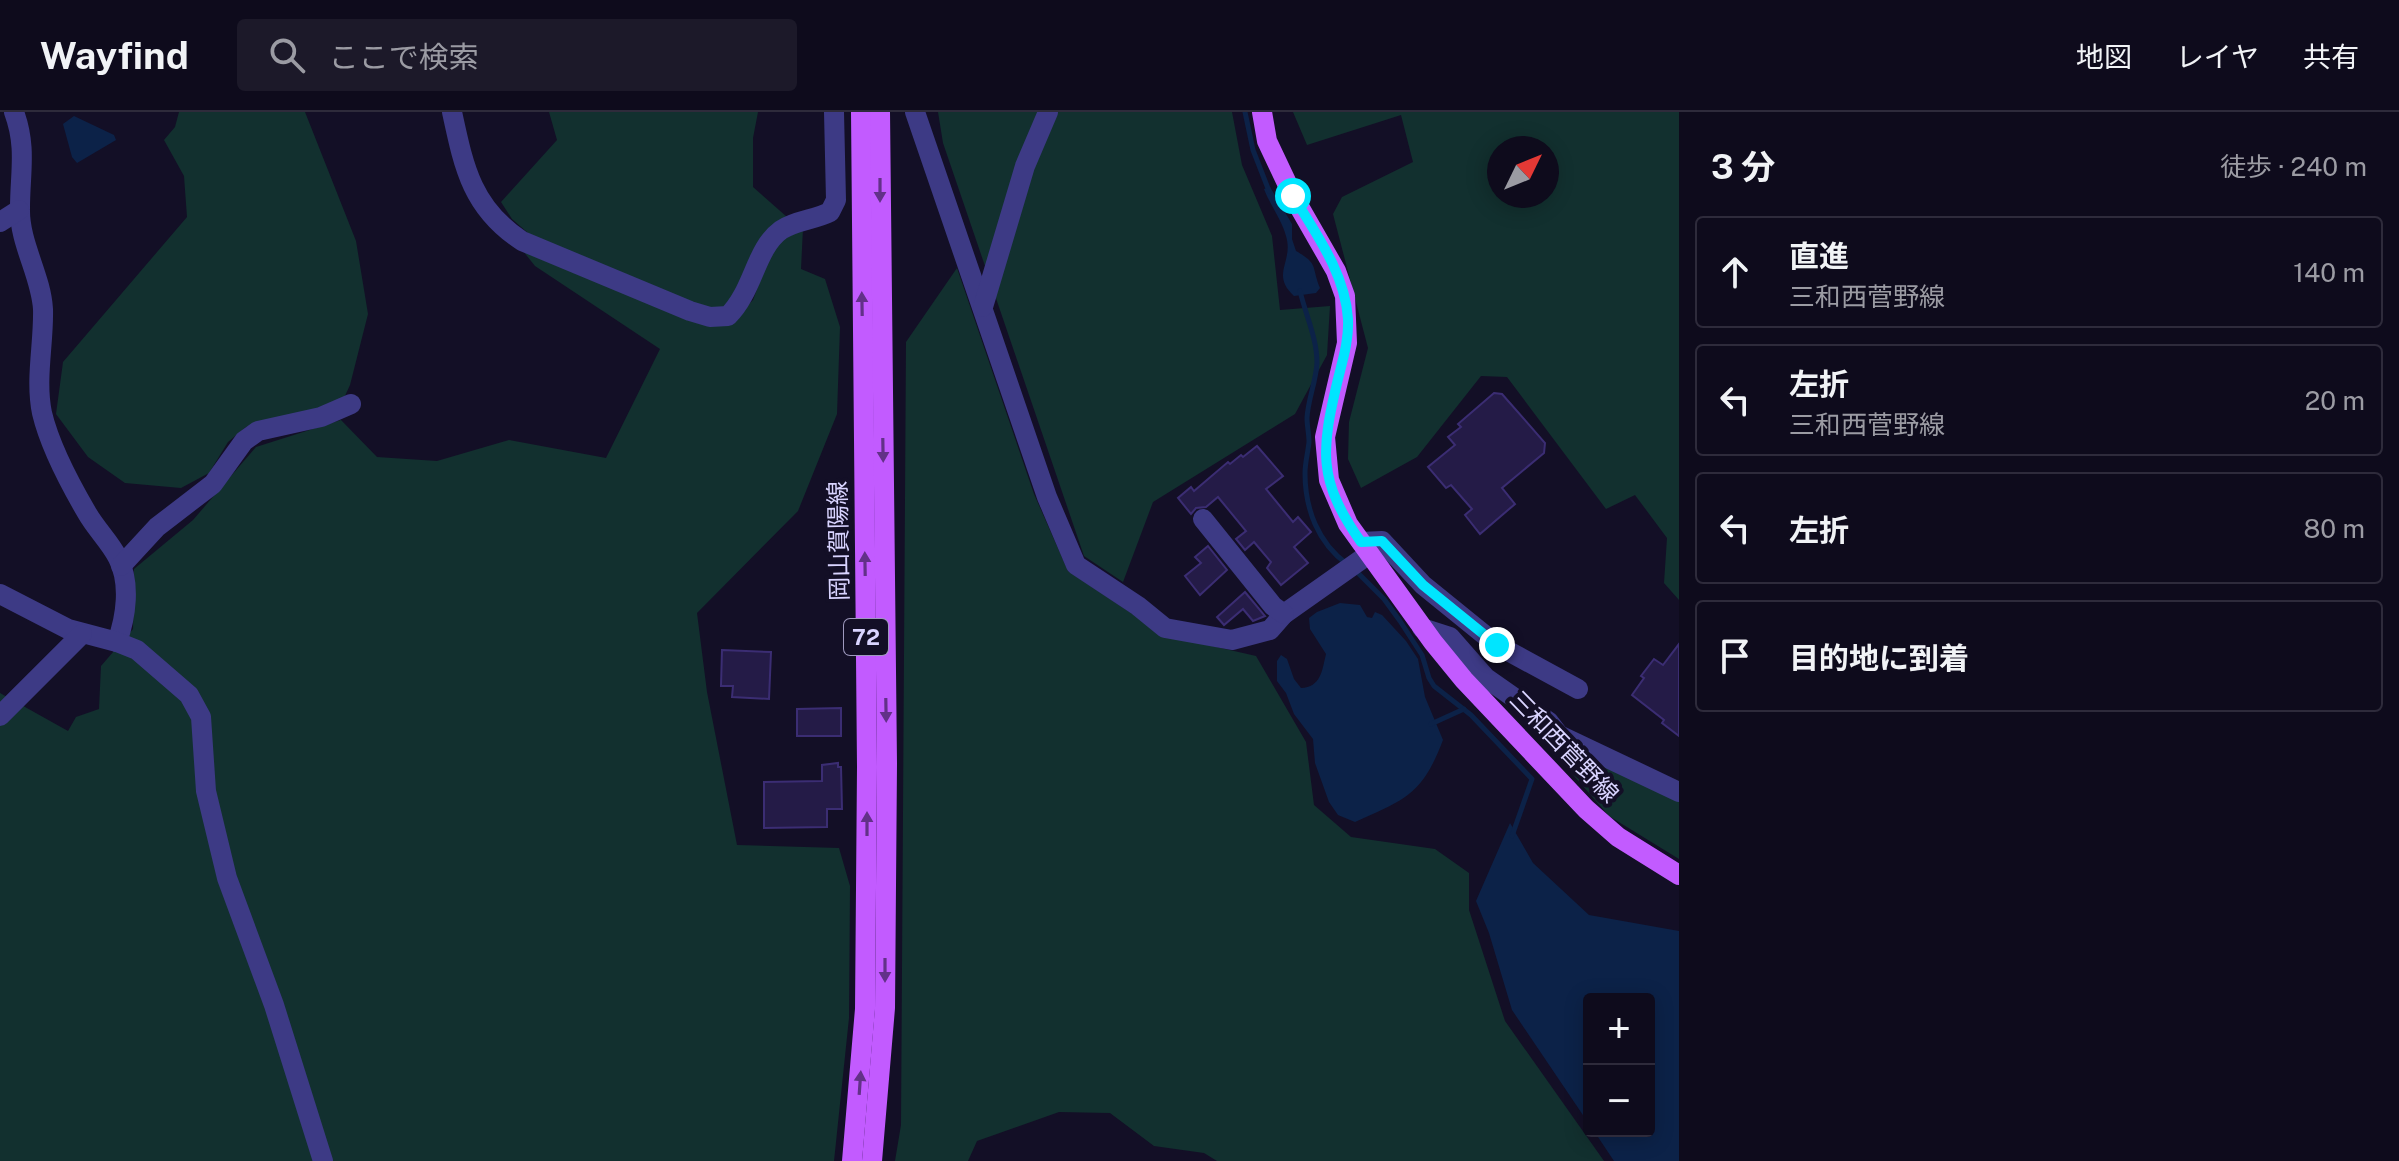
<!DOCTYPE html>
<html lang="ja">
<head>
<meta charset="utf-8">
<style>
	:root { --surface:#0e0b1c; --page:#1c1929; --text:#f1f3f6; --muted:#9b9ba3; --line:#2e2b3b }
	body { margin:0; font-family:"Public Sans","Noto Sans JP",sans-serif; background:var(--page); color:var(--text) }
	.controls { position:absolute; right:24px; bottom:24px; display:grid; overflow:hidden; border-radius:8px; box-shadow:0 4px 20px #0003 }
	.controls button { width:72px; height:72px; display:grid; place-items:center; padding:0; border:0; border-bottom:2px solid var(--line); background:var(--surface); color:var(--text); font:40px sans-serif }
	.compass { position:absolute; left:1487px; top:24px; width:72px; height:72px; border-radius:50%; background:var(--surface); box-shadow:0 4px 20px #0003; rotate:47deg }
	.stop { position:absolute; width:24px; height:24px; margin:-18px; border:6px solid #00e5ff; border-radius:50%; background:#fff }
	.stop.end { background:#00e5ff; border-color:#fff; box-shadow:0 2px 8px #0008 }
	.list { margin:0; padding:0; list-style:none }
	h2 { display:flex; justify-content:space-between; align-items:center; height:104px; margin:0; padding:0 32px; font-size:34px }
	h2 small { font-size:26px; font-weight:400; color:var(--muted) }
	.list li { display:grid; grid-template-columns:52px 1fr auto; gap:24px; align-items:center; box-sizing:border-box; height:112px; margin:0 16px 16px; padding:0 16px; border:2px solid var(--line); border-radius:8px }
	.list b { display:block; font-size:30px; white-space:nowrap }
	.list p { margin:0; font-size:26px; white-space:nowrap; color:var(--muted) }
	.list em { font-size:26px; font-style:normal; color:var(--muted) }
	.icon { flex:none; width:44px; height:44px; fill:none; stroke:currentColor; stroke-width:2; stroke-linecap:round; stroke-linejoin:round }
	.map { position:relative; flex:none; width:1679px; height:1049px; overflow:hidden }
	header { display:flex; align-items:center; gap:48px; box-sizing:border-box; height:112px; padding:0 40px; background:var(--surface); border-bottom:2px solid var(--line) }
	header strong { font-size:38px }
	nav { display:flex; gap:44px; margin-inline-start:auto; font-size:28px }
	.search { width:560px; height:72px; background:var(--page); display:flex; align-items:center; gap:20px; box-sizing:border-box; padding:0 28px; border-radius:8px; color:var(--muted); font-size:30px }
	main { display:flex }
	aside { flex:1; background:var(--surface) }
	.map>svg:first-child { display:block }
	.green { fill:#12302f; fill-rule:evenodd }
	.water { fill:#0c2248 }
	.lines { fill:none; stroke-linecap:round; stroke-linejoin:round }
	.stream { stroke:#0c2248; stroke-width:5 }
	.building { fill:#241b47; stroke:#3b2d73; stroke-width:2 }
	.minor { stroke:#3d3a85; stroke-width:20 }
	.major { stroke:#c25bff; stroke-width:20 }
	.oneway { fill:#623188 }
	.route { stroke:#00e5ff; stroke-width:10 }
	.labels { text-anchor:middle; stroke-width:8; stroke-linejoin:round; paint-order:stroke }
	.shield { fill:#130f26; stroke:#9e99be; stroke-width:2 }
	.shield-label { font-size:22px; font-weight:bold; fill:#d9d4ff }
	.street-label { font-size:24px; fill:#d9d4ff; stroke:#130f26 }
</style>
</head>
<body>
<header>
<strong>Wayfind</strong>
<div class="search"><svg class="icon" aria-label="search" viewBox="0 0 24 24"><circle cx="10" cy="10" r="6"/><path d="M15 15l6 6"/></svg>ここで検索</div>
<nav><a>地図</a><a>レイヤ</a><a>共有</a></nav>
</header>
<main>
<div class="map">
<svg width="1679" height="1049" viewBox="0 0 1679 1049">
	<rect width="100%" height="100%" fill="#130f26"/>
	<g class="green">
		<polygon points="179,0 305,0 356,129 368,202 350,273 344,286 331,294 246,315 228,330 209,361 181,376 125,371 88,345 56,302 63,250 187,105 184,64 164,28 175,15"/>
		<polygon points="549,0 758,0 753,26 753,75 787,105 727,195 707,199 536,128 512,107 501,90 557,28"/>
		<polygon points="938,0 1232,0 1242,53 1272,124 1280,198 1330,194 1327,243 1295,302 1153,390 1123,470 1084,444 943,31"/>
		<path d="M1293,0h386v488l-15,-17 3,-45 -32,-43 -29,14 -99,-132 -26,-1 -64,81 -56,31 -13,-29 1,-37 19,-74 -35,-134 9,-17 71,-35 -12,-47 -94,30zM1499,36h48v48h-48z"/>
		<polygon points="803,116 801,157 825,167 840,215 837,302 798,399 697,501 707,580 737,733 839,736 850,774 849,906 834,1049 0,1049 0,581 68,619 76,605 99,597 101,554 133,517 134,457 193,408 256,335 341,308 377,345 437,349 509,328 606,346 660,237 535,154 519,134 731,210 753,188 773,134"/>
		<polygon points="957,156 1034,382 1068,459 1164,523 1256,544 1306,630 1314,693 1351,725 1435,737 1469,761 1469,798 1505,909 1604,1049 1217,1049 1204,1041 1154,1034 1110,1001 1059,1000 977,1029 968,1049 895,1049 901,1013 906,230"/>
		<polygon points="1547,633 1561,633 1679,687 1679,747 1609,704"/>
	</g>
	<g class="water">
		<polygon points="74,4 114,23 116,28 77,51 72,45 63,12"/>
		<path d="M1270,75l22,37v15l4,12c23,13 15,15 24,37l-4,5 -22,3c-24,-22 0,-34 -8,-60 -4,-16 -16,-31 -22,-47z"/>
		<path d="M1340,491l20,2 7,12 5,1 3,-6 7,3 24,26 12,18 7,38 18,43c-21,55 -37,59 -88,82l-17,-7 -9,-13 -14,-39 -2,-24 -19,-25 -8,-21 -9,-12v-20l4,-6 6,4 7,20 7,9c20,-1 21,-17 25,-34l-16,-25 -1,-11 8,-6z"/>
		<polygon points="1510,711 1533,751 1589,803 1679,819 1679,1049 1614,1049 1594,1019 1649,1019 1649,887 1589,887 1589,1012 1512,898 1489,821 1476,789"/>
	</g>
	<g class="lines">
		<g class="stream">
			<polyline points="1245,0 1253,38 1269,79"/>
			<path d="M1300,179c6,25 17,47 17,72 -1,19 -9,36 -10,55 0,8 2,16 2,24 -1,10 -4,21 -4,31 0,36 13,70 42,91"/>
			<polyline points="1355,458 1384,487 1400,509 1422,543 1429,566 1434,574 1471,603 1532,667 1512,724"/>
			<polyline points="1431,612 1464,597"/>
		</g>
	</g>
	<g class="building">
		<polygon points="1494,281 1502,282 1545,331 1544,341 1502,376 1515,392 1480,422 1465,403 1472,397 1451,373 1446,376 1428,355 1455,333 1448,325 1461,315 1458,312"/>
		<polygon points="1257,334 1283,364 1266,377 1293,410 1298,405 1311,420 1294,435 1308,451 1281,473 1267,456 1271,450 1254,430 1245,438 1236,427 1246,419 1218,385 1206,395 1196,396 1191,402 1178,386 1191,375 1194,379 1228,350 1230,352 1241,343 1243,345"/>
		<polygon points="1208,434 1227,458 1200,483 1185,464 1201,451 1195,445"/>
		<polygon points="1245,480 1265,504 1253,509 1243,497 1224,513 1217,505"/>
		<polygon points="1679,532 1679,624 1662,611 1664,608 1632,583 1644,566 1641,564 1654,547 1663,553"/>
		<polygon points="722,538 771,540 769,587 732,585 733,574 721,574"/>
		<polygon points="841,596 841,624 797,624 797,597"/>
		<polygon points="838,651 838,655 841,655 842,697 827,697 827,715 764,716 764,670 822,669 822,653"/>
	</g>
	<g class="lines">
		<g class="minor">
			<path d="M14,0c13,35 6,61 6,96 -1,35 21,67 23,101 1,34 -8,70 -1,104 8,34 28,71 45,100 9,16 23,29 31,45 13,25 8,59 -1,84"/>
			<path d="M452,0c12,56 20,96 70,129l168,70 20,6 18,-1c26,-26 27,-67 53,-86 15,-10 33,-10 49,-18l6,-12 -2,-88"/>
			<polyline points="915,0 1047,385 1076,453 1138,494 1165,516 1232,528 1270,518 1284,502 1369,442"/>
			<polyline points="0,110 19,98"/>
			<polyline points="983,195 1025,54 1048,0"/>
			<polyline points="1203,407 1273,494 1284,502"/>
			<polyline points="1361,430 1382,429 1423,473 1497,533 1578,577"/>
			<polyline points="121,454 157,415 213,372 244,329 258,319 321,305 351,292"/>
			<polyline points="0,482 68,517 117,530 137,538 189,583 201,605 206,679 227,766 274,893 323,1049"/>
			<polyline points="1422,516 1450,525 1486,566 1549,610 1559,623 1679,680"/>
			<polyline points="0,604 82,522"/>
		</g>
		<g class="major">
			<polyline points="1262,0 1267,29 1293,84 1336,159 1345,184 1347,231 1325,325 1329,368 1348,412 1433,530 1464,568 1586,697 1618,725 1679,763"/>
			<polyline points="852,1049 865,897 867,655 861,0"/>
			<polyline points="872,1049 885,896 887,651 880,0"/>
		</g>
	</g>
	<defs><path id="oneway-solid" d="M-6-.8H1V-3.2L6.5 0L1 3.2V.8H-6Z" transform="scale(2)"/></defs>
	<g class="oneway">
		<use href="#oneway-solid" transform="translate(880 78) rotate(90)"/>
		<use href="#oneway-solid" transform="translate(862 192) rotate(-91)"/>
		<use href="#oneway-solid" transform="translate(883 338) rotate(89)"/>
		<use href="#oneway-solid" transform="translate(865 452) rotate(-91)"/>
		<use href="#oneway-solid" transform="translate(886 598) rotate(89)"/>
		<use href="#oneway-solid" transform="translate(867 712) rotate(-90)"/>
		<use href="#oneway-solid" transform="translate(885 858) rotate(90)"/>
		<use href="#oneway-solid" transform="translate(860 971) rotate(-86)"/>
	</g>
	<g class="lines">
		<path class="route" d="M1293,84c23,38 52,77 55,123 1,21 -5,40 -10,60 -17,71 -21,101 23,163l21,-1 41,44 74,60"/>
	</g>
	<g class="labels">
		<rect class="shield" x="844" y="507" width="44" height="36" rx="6"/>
		<g class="shield-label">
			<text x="866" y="533">72</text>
		</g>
		<g class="street-label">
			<text transform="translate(839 429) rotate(-91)" y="8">岡山賀陽線</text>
			<text transform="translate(1564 635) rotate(46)" y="8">三和西菅野線</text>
		</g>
	</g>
</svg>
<div class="controls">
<button>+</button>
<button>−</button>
</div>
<svg class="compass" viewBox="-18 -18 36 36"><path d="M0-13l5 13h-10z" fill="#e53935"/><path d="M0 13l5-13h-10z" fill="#9b9ba3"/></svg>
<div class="stop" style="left:1293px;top:84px"></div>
<div class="stop end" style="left:1497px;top:533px"></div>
</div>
<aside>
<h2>3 分<small>徒歩 · 240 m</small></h2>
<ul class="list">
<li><svg class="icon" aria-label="ahead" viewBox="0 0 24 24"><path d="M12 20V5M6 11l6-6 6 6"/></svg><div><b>直進</b><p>三和西菅野線</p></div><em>140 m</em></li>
<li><svg class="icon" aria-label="left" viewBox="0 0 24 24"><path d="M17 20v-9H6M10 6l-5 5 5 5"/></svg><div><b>左折</b><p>三和西菅野線</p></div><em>20 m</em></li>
<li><svg class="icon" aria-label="left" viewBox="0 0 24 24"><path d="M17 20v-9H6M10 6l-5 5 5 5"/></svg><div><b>左折</b></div><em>80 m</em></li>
<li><svg class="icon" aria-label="arrive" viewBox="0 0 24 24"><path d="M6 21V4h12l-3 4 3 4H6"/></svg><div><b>目的地に到着</b></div></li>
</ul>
</aside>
</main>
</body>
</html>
